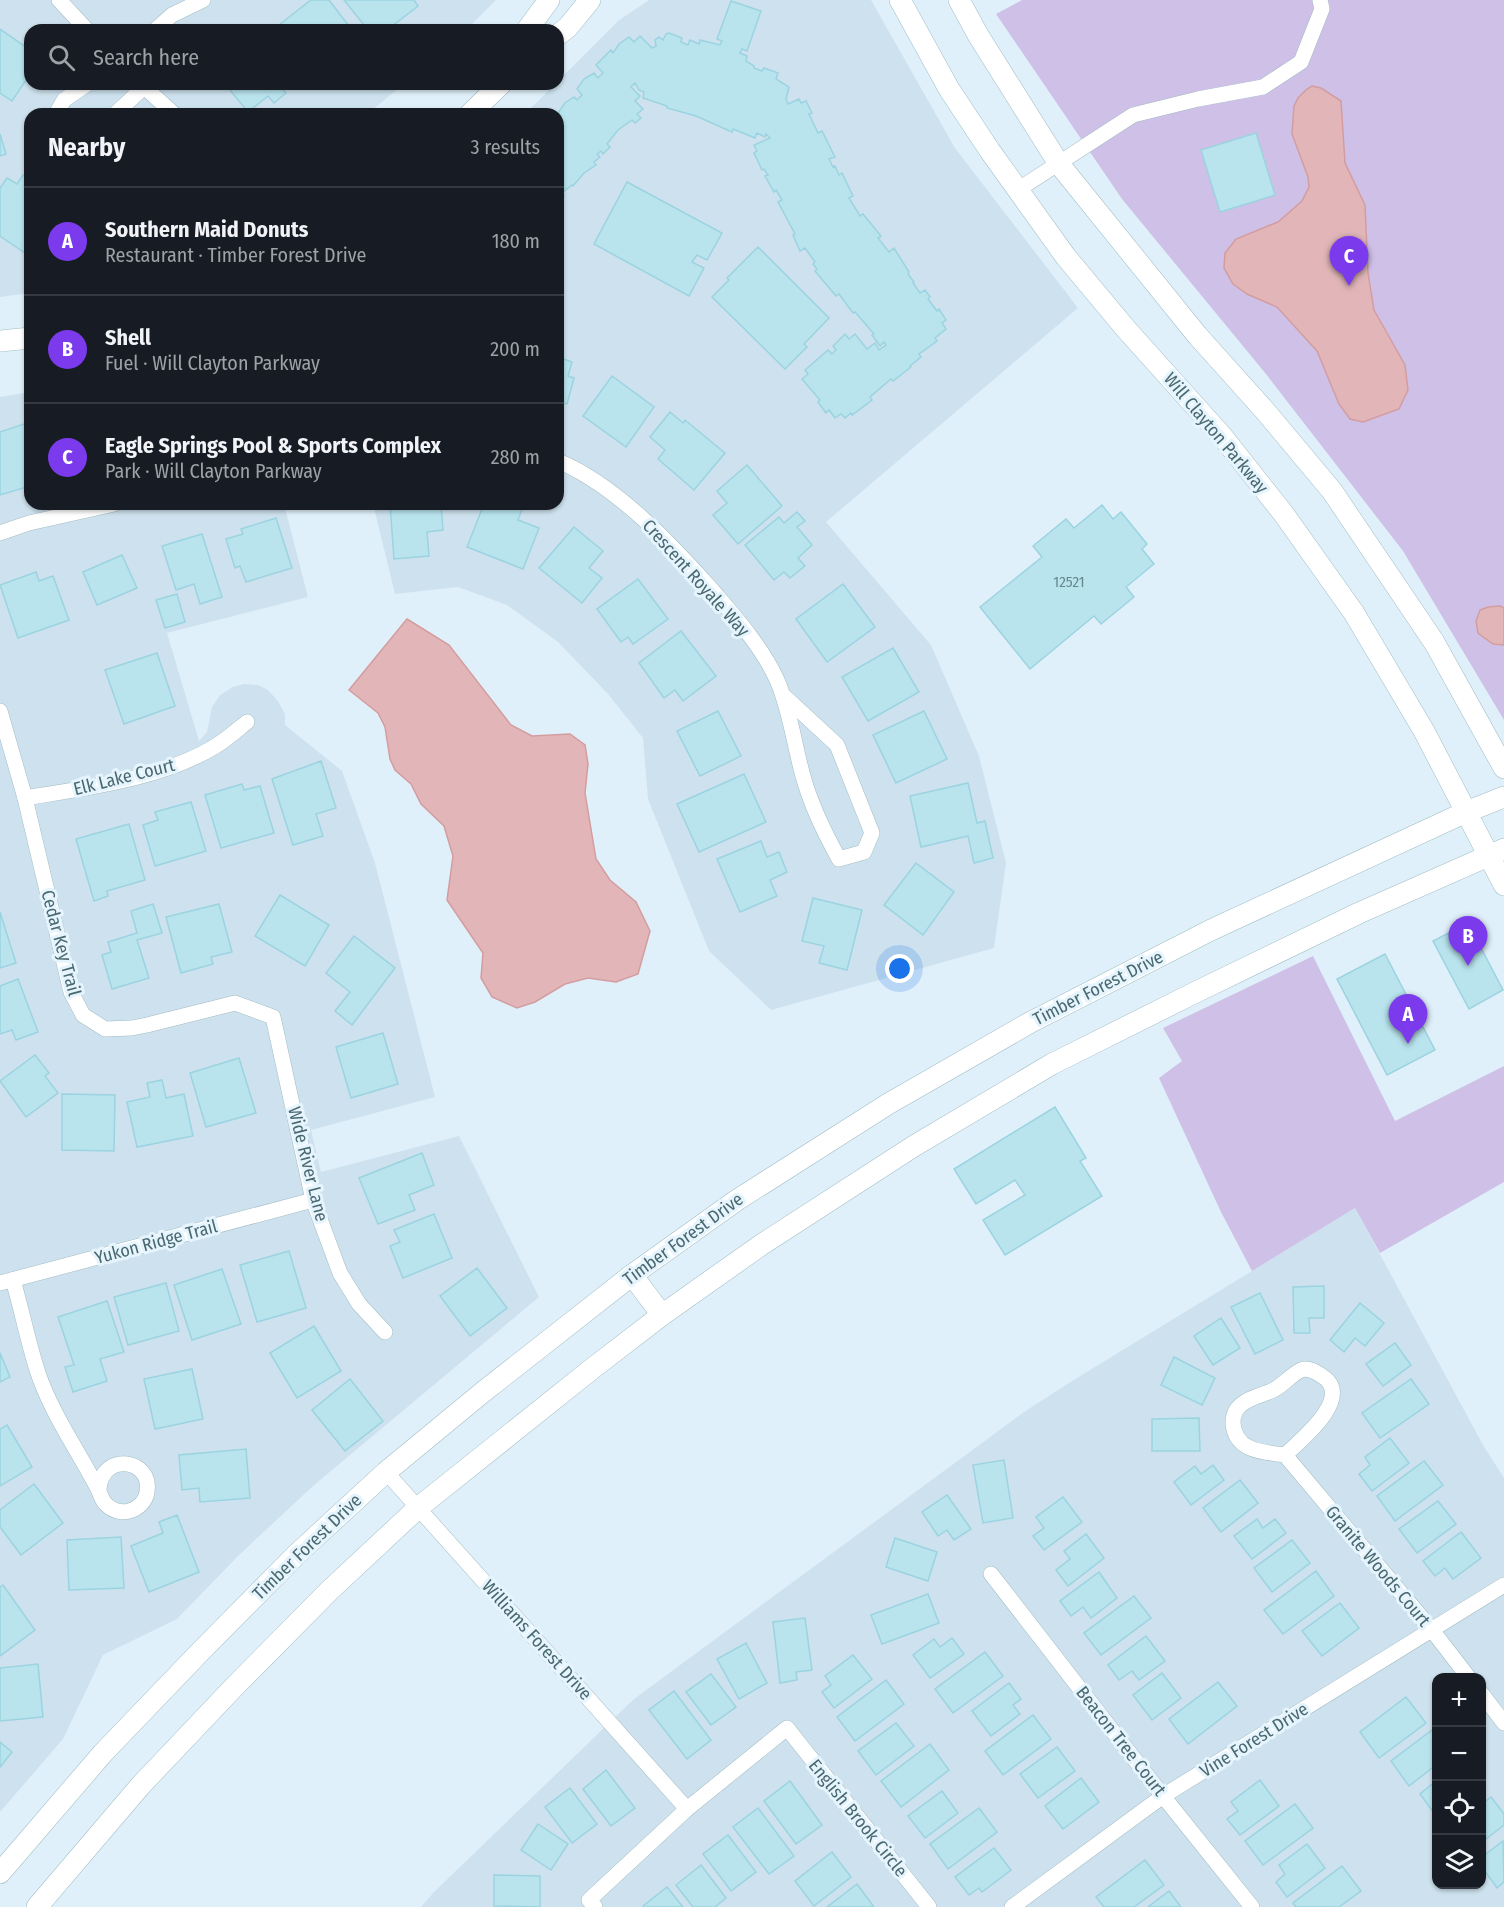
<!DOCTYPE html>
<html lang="en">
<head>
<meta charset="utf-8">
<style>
	:root { --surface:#171b24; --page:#242831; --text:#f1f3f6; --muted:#9ea1a6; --line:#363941; --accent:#7c3aed }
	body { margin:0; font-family:"Fira Sans Condensed",sans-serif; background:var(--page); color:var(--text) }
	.controls { position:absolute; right:18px; bottom:18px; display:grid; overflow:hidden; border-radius:12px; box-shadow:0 2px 4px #0004 }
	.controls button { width:54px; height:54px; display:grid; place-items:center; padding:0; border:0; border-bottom:2px solid var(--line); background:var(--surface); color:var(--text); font:30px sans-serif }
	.you { position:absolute; left:900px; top:969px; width:21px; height:21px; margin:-15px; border:4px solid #fff; border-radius:50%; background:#1a73e8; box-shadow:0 0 0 9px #1a73e833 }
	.badge { display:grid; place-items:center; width:39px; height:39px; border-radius:50%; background:var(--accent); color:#fff; font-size:20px; font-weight:700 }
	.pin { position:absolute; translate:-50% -50px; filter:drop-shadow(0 2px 3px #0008) }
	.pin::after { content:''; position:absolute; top:32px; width:21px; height:18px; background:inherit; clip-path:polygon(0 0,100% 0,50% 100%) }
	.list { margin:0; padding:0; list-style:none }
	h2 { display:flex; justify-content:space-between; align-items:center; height:78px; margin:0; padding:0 24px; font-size:26px }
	h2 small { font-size:20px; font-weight:400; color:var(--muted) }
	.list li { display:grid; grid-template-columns:39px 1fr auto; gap:18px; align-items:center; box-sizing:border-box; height:108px; padding:0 24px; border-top:2px solid var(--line) }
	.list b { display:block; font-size:22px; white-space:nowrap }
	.list p { margin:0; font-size:20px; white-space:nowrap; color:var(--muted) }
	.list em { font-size:20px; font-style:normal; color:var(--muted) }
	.icon { flex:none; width:33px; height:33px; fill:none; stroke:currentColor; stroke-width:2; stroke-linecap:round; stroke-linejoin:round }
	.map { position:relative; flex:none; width:1504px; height:1907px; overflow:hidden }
	.search { position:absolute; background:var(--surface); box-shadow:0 2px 4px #0004; left:24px; top:24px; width:540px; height:66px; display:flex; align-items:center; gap:15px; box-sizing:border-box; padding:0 21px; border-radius:18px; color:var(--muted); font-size:22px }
	.panel { position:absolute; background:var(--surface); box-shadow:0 2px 4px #0004; left:24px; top:108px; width:540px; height:402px; border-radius:18px }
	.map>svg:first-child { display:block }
	.residential { fill:#cde2ee; fill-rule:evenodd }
	.green { fill:#cfc0e7 }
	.water { fill:#e2b6b9; stroke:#d39da0; stroke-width:1.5 }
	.building { fill:#b9e4ee; stroke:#9bd3e0; stroke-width:1.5 }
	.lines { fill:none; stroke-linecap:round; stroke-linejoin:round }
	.street-casing { stroke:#a3bdc5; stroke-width:16 }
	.secondary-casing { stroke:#9fbdc6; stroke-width:22 }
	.street { stroke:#fff; stroke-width:15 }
	.secondary { stroke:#fff; stroke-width:21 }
	.labels { text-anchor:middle; stroke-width:6; stroke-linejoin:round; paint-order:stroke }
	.number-label { font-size:15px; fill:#65888f }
	.street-label { font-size:18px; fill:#49696f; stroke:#e6f4fe }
</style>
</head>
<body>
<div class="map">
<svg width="1504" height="1907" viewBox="0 0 1504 1907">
	<rect width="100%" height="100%" fill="#e0f0fa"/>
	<g class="residential">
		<polygon points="0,0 496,0 466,30 30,30 30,84 404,84 367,114 30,114 30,293 0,297"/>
		<polygon points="649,0 871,0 955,148 1078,308 826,522 931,645 979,756 1006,863 994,948 771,1010 709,951 648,799 643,738 608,694 558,642 507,605 458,587 395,594 373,504 558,504 558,114 525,114 555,84 558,84 558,81 618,21"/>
		<polygon points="30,392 30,504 284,504 308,597 167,633 199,741 207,732 212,707 220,695 233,687 244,684 258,685 268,690 278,701 285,714 285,725 342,771 375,863 435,1097 311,1130 321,1172 459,1136 539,1297 313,1486 239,1555 177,1619 103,1655 63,1739 0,1812 0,397"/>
		<path d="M1355,1208l128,237 21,33v429h-1083l13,-15 200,-193 390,-287 48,-31zM1436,1678h46v206h-46z"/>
	</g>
	<g class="green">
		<polygon points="1022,0 1504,0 1504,720 1403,551 1266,374 1122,199 996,14"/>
		<polygon points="1313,956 1395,1121 1504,1066 1504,1182 1380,1253 1355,1208 1252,1271 1221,1212 1159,1078 1182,1061 1163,1028"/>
	</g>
	<g class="water">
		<polygon points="1312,86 1321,88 1341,101 1345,163 1365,205 1368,273 1374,310 1405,365 1408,390 1399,409 1363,422 1350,419 1339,404 1317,351 1277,307 1247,294 1233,284 1224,268 1225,253 1236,239 1278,222 1302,201 1309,187 1308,177 1292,134 1294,106 1298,98 1307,89"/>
		<polygon points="1500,606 1504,608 1504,645 1493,644 1478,633 1476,621 1480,610 1488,607"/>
		<polygon points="407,619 449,645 511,725 532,736 570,734 585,745 588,764 585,793 596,859 610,880 636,902 650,931 638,974 616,982 588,978 565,984 535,1002 517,1008 492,997 481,978 483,953 447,900 453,856 444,826 421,804 411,784 395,770 390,759 385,727 378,713 349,690"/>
	</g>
	<g class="building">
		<polygon points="311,0 329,0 352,30 277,30 275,28"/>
		<polygon points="344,0 414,0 418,6 387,30 368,30"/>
		<polygon points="731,1 761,11 747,51 742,49 740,53 747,56 746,61 754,66 754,68 762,71 764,68 778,73 776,79 789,87 786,99 788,104 799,99 801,103 806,101 812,113 809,114 818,133 822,131 835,157 829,159 833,167 835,166 839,175 842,173 853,196 849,198 860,216 863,214 881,236 878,238 889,252 894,248 909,272 908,274 914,282 913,283 920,293 925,290 930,297 928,299 937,311 939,309 946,320 942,323 946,329 935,338 937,341 919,354 921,357 910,366 911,367 893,381 891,379 870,397 872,400 852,415 851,413 845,418 841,414 835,418 829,410 826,413 818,402 820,400 802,379 808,374 805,370 828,350 832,354 836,350 833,346 845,334 849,339 855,334 867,349 875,343 879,350 886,345 884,342 880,346 872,335 874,334 855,312 853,313 839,294 836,296 815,271 817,269 813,264 815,262 805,248 800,251 793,235 795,234 778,202 782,200 776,190 774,192 765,176 768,175 764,169 762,170 754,153 757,151 754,145 770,138 766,134 765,137 757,133 755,138 733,129 732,132 696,116 667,108 667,106 643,98 644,92 639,90 635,83 631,87 640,96 635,101 643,109 637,114 641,118 635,123 632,120 618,130 607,144 610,147 603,154 601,151 597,154 600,157 594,162 596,165 584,173 573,186 572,185 562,193 564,196 558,200 558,118 561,116 558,113 565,103 574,97 577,100 582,95 577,89 584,79 594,73 598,78 603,73 596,65 611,50 613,53 619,44 629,37 634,42 640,36 652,48 656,46 655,40 659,37 663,40 666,34 669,33 682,38 681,42 688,45 690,40 699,44 700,40 720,45 722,41 717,39"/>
		<polygon points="0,29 30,50 30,74 12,101 0,93"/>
		<polygon points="225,84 278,84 286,93 274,103 268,96 248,112"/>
		<polygon points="1256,133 1275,195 1220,212 1201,150"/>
		<polygon points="0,134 6,154 0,156"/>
		<polygon points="23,175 30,180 30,245 25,253 0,236 0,188 7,178 17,184"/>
		<polygon points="627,182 722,233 707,260 697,255 692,262 704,268 689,296 594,244"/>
		<polygon points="758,247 829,318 804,344 807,347 785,369 712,297 729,280 727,278"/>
		<polygon points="558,357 572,362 568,376 574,378 567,404 558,401"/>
		<polygon points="612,376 654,407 626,447 583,416"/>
		<polygon points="670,412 683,423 685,420 725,453 694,490 658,459 665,450 650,437"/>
		<polygon points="30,422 30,486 0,495 0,432"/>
		<polygon points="747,465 782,506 738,544 713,515 727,503 717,491"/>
		<polygon points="390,504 441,504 443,530 427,532 429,556 394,559"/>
		<polygon points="484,504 496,504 502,506 503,504 524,504 518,520 539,528 523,569 467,547"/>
		<polygon points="1102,505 1113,519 1121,512 1147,544 1142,549 1154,564 1126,587 1134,597 1101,624 1094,616 1030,669 980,607 1042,557 1033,546 1066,519 1074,528"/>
		<polygon points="797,512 805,521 797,527 812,545 798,558 805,566 790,578 784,572 774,580 745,545 779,517 784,523"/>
		<polygon points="276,518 292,568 246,582 240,566 235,568 226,539 243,534 241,529"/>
		<polygon points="574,527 603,551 589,568 602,578 582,603 539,568"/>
		<polygon points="202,534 222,597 200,604 194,584 176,590 162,546"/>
		<polygon points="122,555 137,588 97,605 83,572"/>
		<polygon points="36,572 39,581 53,576 69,620 18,638 0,585"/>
		<polygon points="638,579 668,619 633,644 628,637 621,642 597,609"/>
		<polygon points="843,584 875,627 827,662 796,619"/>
		<polygon points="177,594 185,622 165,628 156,600"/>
		<polygon points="681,631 716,676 683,701 675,690 664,698 639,663"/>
		<polygon points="893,648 919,692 868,721 842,677"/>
		<polygon points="157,653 175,706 124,724 105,670"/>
		<polygon points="718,711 741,756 700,776 677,731"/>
		<polygon points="924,711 947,759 896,783 873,735"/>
		<polygon points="321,761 336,808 316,814 323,836 293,845 272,779"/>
		<polygon points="744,774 766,822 699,852 677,804"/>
		<polygon points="968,783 977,823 985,821 993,858 974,863 968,836 921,847 910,796"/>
		<polygon points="242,784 244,790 260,786 274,833 221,848 205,795"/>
		<polygon points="191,802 206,851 155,866 143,825 158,820 155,812"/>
		<polygon points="129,824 145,880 107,891 108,896 94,901 76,839"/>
		<polygon points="761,841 767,857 779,852 787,872 770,880 777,896 740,912 717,859"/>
		<polygon points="916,863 954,892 923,935 884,905"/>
		<polygon points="280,895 329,925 305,966 255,936"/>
		<polygon points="813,898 862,910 847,970 819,963 824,946 802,941"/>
		<polygon points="153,904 162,933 137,940 149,978 112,989 102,955 111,952 108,942 137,933 131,911"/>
		<polygon points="219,904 232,952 211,957 213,964 181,973 166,917"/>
		<polygon points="0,912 16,963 0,968"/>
		<polygon points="1468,923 1503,990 1469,1009 1433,941"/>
		<polygon points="354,936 395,968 352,1025 335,1011 350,992 326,973"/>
		<polygon points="1385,954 1435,1050 1387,1075 1337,979"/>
		<polygon points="18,979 38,1032 16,1040 12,1030 0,1034 0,986"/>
		<polygon points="383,1033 398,1084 351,1098 336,1047"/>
		<polygon points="35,1055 49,1073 45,1076 58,1093 26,1117 0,1081"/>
		<polygon points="239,1058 256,1113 206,1127 190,1073"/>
		<polygon points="162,1080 166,1098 184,1094 193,1136 137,1147 127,1102 150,1097 147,1083"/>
		<polygon points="62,1094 115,1095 114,1151 62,1150"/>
		<polygon points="1055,1107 1086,1158 1080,1161 1102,1196 1005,1255 983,1220 1025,1195 1015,1180 976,1204 954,1169"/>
		<polygon points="422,1153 434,1185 409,1195 415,1210 378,1224 359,1178"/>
		<polygon points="434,1214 452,1258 403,1278 390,1246 400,1242 394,1230"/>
		<polygon points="289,1251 306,1308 257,1322 240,1265"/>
		<polygon points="477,1268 507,1308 470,1336 440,1296"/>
		<polygon points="222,1269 241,1324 192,1340 174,1285"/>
		<polygon points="166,1283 179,1331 128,1345 114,1297"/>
		<polygon points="1324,1286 1324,1318 1309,1318 1310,1333 1294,1333 1293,1287"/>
		<polygon points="1260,1293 1283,1340 1255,1354 1231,1307"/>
		<polygon points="107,1301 124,1352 100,1359 107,1381 73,1392 65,1367 74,1365 58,1317"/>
		<polygon points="1360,1303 1384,1323 1365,1346 1355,1338 1344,1352 1330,1340"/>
		<polygon points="1221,1318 1240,1348 1213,1365 1194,1336"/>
		<polygon points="314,1326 341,1371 297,1398 270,1353"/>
		<polygon points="1395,1343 1411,1365 1383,1386 1366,1364"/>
		<polygon points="0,1353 10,1377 0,1382"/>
		<polygon points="1174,1357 1215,1378 1202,1405 1161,1385"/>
		<polygon points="192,1369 203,1419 155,1429 144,1379"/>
		<polygon points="350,1379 383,1421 345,1451 312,1410"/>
		<polygon points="1411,1379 1429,1404 1380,1438 1362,1413"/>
		<polygon points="1199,1418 1200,1451 1152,1451 1152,1419"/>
		<polygon points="7,1425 32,1467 0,1486 0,1429"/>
		<polygon points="1390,1438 1409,1463 1372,1491 1359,1474 1370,1465 1365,1457"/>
		<polygon points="246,1449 250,1498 200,1502 199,1488 182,1490 179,1455"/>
		<polygon points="1004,1460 1013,1518 983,1523 973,1465"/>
		<polygon points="1424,1461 1443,1485 1395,1521 1377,1496"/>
		<polygon points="1213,1465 1224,1480 1191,1505 1174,1482 1195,1466 1201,1474"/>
		<polygon points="1240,1480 1258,1503 1221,1532 1203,1508"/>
		<polygon points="34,1484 63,1523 21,1555 0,1527 0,1510"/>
		<polygon points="947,1495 971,1529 954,1540 947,1530 938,1536 922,1512"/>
		<polygon points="1063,1497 1082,1522 1044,1550 1033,1536 1044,1528 1036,1517"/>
		<polygon points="1438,1501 1456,1524 1417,1553 1399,1529"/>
		<polygon points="177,1515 199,1572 149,1592 131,1546 163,1533 159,1522"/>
		<polygon points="1257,1519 1263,1528 1275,1519 1286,1533 1252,1559 1234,1536"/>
		<polygon points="1461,1532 1481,1558 1453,1579 1445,1568 1435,1576 1423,1561"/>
		<polygon points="1086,1534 1104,1558 1068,1586 1056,1570 1070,1559 1064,1551"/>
		<polygon points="121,1537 124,1588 69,1590 67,1540"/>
		<polygon points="895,1538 937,1552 928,1581 886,1567"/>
		<polygon points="1292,1540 1310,1563 1272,1592 1254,1568"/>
		<polygon points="1316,1571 1334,1596 1283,1634 1264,1610"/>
		<polygon points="1099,1572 1117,1598 1091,1618 1083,1607 1071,1616 1060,1601"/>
		<polygon points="3,1585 35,1630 0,1656 0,1587"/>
		<polygon points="928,1594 939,1623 882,1644 871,1615"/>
		<polygon points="1134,1596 1151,1618 1101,1655 1084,1633"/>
		<polygon points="1340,1603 1359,1628 1322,1656 1302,1631"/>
		<polygon points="805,1618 812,1670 796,1672 797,1680 780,1683 773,1622"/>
		<polygon points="1146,1636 1165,1661 1139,1680 1132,1671 1119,1680 1108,1665"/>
		<polygon points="952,1638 964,1654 930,1678 913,1655 934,1639 940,1647"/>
		<polygon points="746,1643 767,1683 739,1699 717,1659"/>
		<polygon points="985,1652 1003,1676 953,1713 935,1689"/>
		<polygon points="853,1655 872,1679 834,1708 822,1692 831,1685 825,1676"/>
		<polygon points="38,1664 43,1717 0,1721 0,1668"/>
		<polygon points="1162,1673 1181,1698 1152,1720 1133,1695"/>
		<polygon points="711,1674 736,1707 711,1725 686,1692"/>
		<polygon points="886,1680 904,1704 855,1741 837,1717"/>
		<polygon points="1218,1682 1237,1706 1188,1744 1169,1719"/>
		<polygon points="1009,1683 1021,1699 1013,1705 1020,1714 991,1736 972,1711"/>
		<polygon points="674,1691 711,1740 687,1759 649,1710"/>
		<polygon points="1406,1697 1426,1723 1379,1758 1360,1732"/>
		<polygon points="1033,1715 1051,1739 1003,1775 985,1751"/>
		<polygon points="896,1723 914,1746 876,1775 858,1751"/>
		<polygon points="1436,1727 1436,1765 1409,1786 1391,1761"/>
		<polygon points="0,1742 12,1752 0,1767"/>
		<polygon points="930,1744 949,1770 901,1807 881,1781"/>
		<polygon points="1057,1747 1075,1771 1038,1798 1020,1774"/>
		<polygon points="606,1770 635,1808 611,1826 583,1789"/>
		<polygon points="1081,1778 1099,1802 1063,1829 1045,1806"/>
		<polygon points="1260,1780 1279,1806 1240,1835 1227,1819 1238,1811 1231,1802"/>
		<polygon points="790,1781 822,1825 796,1844 764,1801"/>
		<polygon points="1436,1781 1436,1816 1420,1794"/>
		<polygon points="570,1788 597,1824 572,1843 545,1807"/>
		<polygon points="942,1791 958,1813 925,1838 908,1816"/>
		<polygon points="1491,1797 1504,1814 1504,1825 1482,1842 1482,1804"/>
		<polygon points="1295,1804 1313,1828 1263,1865 1245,1841"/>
		<polygon points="758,1808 794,1856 769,1874 733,1827"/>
		<polygon points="979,1808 997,1832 948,1869 930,1844"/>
		<polygon points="538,1824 568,1844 551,1870 521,1850"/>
		<polygon points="728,1835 756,1872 731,1891 703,1854"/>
		<polygon points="1503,1841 1504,1882 1497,1888 1482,1867 1482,1857"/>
		<polygon points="1307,1844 1325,1868 1287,1897 1276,1882 1285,1874 1279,1865"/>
		<polygon points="994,1848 1011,1870 982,1892 979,1888 969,1895 955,1877"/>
		<polygon points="832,1852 851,1877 814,1906 795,1881"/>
		<polygon points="1145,1860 1164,1885 1134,1907 1104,1907 1096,1897"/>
		<polygon points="701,1865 726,1898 715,1907 693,1907 676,1885"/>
		<polygon points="1342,1866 1361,1891 1339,1907 1296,1907 1293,1903"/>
		<polygon points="494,1875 540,1876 540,1907 494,1906"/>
		<polygon points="857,1884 874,1907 827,1907"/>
		<polygon points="667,1887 683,1907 644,1907 643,1906"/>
		<polygon points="1169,1891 1181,1907 1148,1907"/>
	</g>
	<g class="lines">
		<g class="street-casing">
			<g id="street">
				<polyline points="59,0 87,30"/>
				<polyline points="155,30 172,15 203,0"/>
				<polyline points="141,84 174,114"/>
				<polyline points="56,114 64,100 87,84"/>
				<polyline points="115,114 144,87"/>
				<polyline points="1019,189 1133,115 1198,99 1263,87 1301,62 1322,9 1320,0"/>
				<path d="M558,461c58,24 114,84 155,130 23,27 49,56 64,89 13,30 17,64 26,96 8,30 21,56 36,83l25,-7 8,-19 -35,-88 -54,-50"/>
				<polyline points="0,533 29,523 114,504"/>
				<polyline points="0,711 25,798 71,992 83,1015 105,1029 132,1028 147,1025 235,1003 273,1017 313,1200 340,1273 359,1304 385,1332"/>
				<path d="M25,798c60,-10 136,-19 189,-51 12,-7 23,-17 33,-25"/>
				<path d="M13,1280c9,31 15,62 25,93 14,41 39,76 59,114 4,7 4,14 11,19 6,5 14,7 21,5 9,-2 17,-10 18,-19 6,-33 -45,-41 -48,-3"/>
				<polyline points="0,1283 313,1200"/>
				<path d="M1285,1455c16,-15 70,-58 37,-79 -6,-4 -13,-9 -21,-6 -9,4 -17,14 -26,19 -10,6 -23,7 -33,15 -7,5 -9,11 -9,19 2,29 31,29 52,32l147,175 37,48"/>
				<polyline points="386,1472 687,1809"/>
				<polyline points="991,1574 1163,1796 1252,1907"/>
				<polyline points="1482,1694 1504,1723"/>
				<polyline points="595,1907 589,1900 687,1809 787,1728 929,1907"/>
				<polyline points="1012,1907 1163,1796 1504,1585"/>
			</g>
		</g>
		<g class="secondary-casing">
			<g id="secondary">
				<polyline points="900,0 949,89 990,151 1066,257 1126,329 1222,436 1283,513 1354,613 1424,731 1504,885"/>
				<polyline points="959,0 978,35 1059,164 1197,335 1266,412 1332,491 1434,642 1504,768"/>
				<polyline points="527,30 549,0"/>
				<polyline points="558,35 568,27 590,0"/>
				<polyline points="470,114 501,84"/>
				<polyline points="0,341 30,338"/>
				<polyline points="632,1275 662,1315"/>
				<polyline points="0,1873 103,1753 199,1653 297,1554 386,1472 483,1392 632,1275 737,1200 888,1104 1031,1022 1211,930 1466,812 1504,797"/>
				<polyline points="37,1907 141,1785 234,1687 330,1590 419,1507 593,1368 662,1315 761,1245 914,1146 1052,1064 1194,993 1359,913 1504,849"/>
			</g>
		</g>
		<use href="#street" class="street"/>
		<use href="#secondary" class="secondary"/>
	</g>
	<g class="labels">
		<g class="number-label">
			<text x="1069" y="587">12521</text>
		</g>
		<g class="street-label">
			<text transform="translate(1216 433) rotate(50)" y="6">Will Clayton Parkway</text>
			<text transform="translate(696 578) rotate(48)" y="6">Crescent Royale Way</text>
			<text transform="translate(124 777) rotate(-14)" y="6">Elk Lake Court</text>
			<text transform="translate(61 943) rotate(75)" y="6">Cedar Key Trail</text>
			<text transform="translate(1098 988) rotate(-27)" y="6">Timber Forest Drive</text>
			<text transform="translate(308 1164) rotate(76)" y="6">Wide River Lane</text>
			<text transform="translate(683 1239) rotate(-36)" y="6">Timber Forest Drive</text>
			<text transform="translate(156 1242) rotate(-15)" y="6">Yukon Ridge Trail</text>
			<text transform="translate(307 1547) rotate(-44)" y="6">Timber Forest Drive</text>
			<text transform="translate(1378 1566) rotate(50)" y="6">Granite Woods Court</text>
			<text transform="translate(537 1640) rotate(48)" y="6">Williams Forest Drive</text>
			<text transform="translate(1254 1740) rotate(-32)" y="6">Vine Forest Drive</text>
			<text transform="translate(1121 1741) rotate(52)" y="6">Beacon Tree Court</text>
			<text transform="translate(858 1818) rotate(51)" y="6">English Brook Circle</text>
		</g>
	</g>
</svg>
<div class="controls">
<button>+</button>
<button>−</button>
<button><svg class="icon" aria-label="locate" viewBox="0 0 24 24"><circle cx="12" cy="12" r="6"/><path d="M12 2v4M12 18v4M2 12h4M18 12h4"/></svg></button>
<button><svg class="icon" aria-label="layers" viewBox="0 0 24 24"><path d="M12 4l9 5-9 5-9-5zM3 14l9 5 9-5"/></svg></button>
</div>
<div class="you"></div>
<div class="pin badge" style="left:1408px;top:1044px">A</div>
<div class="pin badge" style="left:1468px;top:966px">B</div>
<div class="pin badge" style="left:1349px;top:286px">C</div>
<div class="search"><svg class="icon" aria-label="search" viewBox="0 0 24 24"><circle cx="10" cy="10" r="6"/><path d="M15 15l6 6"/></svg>Search here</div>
<section class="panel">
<h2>Nearby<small>3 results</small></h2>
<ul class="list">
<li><span class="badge">A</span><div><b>Southern Maid Donuts</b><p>Restaurant · Timber Forest Drive</p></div><em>180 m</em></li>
<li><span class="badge">B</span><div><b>Shell</b><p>Fuel · Will Clayton Parkway</p></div><em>200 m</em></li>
<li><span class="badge">C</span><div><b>Eagle Springs Pool &amp; Sports Complex</b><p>Park · Will Clayton Parkway</p></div><em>280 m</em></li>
</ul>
</section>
</div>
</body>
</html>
